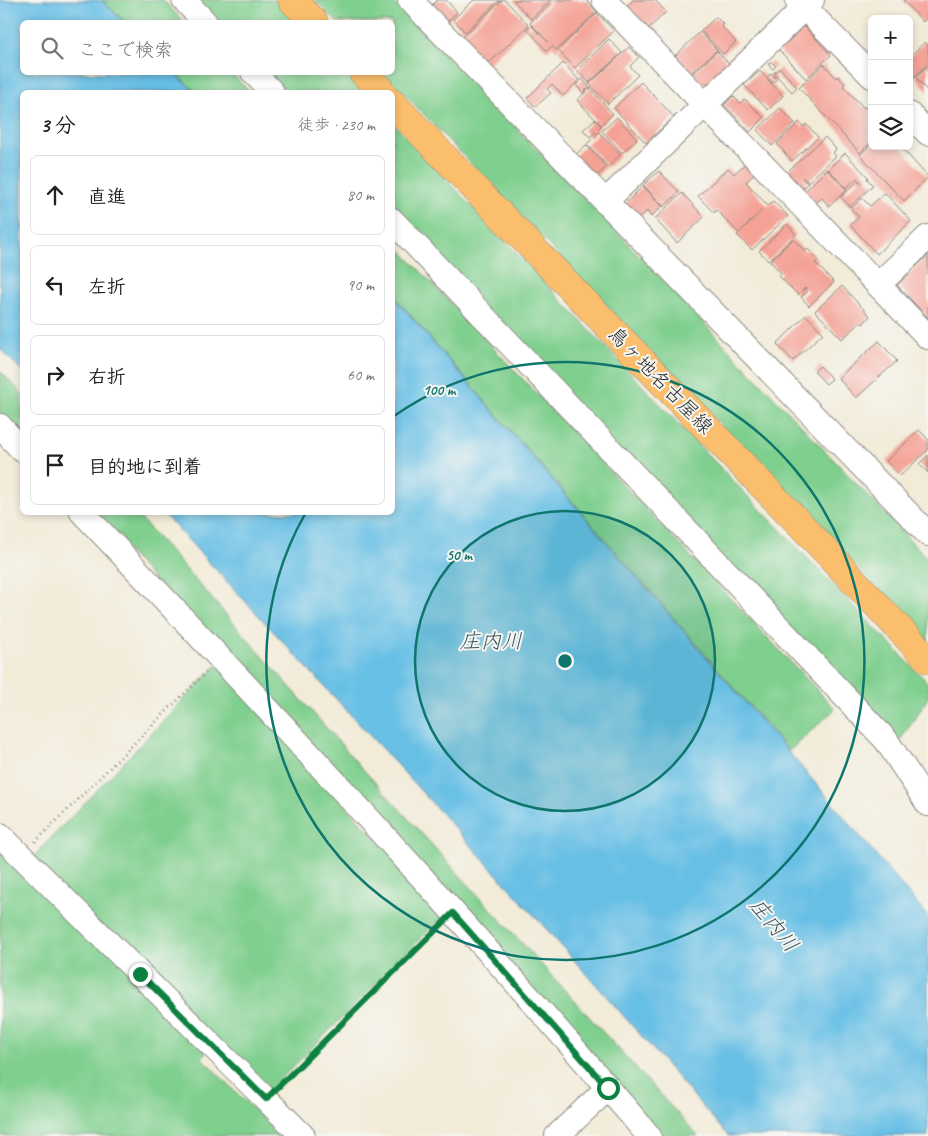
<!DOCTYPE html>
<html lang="ja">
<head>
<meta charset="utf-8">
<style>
	:root { --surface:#fff; --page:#f6f6f6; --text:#202124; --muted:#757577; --line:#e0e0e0 }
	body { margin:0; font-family:Caveat,"Klee One",sans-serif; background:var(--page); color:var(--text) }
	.controls { position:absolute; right:15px; top:15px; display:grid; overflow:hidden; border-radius:8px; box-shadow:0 2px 8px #0003 }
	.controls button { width:45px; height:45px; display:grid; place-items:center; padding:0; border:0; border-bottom:1px solid var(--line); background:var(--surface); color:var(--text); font:25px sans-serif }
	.stop { position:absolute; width:15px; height:15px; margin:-11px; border:4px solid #0b8043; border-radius:50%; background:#fff }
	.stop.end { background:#0b8043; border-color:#fff; box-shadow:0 1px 5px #0008 }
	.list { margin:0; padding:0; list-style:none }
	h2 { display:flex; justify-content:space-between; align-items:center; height:65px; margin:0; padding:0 20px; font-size:21px }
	h2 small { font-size:16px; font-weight:400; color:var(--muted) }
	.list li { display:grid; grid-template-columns:32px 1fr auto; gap:15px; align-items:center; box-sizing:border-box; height:80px; margin:0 10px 10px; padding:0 10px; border:1px solid var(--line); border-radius:8px }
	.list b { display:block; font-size:19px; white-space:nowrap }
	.list em { font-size:16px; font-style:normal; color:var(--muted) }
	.icon { flex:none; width:28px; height:28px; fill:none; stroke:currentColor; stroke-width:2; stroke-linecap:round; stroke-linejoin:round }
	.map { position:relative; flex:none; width:928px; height:1136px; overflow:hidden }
	.search { position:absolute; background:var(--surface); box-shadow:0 2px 8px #0003; left:20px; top:20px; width:375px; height:55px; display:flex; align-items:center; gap:12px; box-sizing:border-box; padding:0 18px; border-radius:8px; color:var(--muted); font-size:19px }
	.panel { position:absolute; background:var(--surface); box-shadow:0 2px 8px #0003; left:20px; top:90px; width:375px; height:425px; border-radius:8px }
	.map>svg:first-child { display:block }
	.green { fill:#7fcf8e; stroke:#557d5c }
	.water { fill:#68bfe5; stroke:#4a7588 }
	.building { fill:#f5a296 }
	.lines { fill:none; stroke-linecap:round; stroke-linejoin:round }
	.minor-casing { stroke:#8e8b82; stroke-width:26 }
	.major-casing { stroke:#8e8b82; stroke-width:29 }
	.path { stroke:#8e8b82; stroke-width:3; stroke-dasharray:1 4; stroke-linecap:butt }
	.minor { stroke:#fff; stroke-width:24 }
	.major { stroke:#fabe6d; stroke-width:28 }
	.route { stroke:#0b8043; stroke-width:6 }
	.ring { fill:none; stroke:#0f766e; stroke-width:2.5 }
	.labels { text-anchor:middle; stroke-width:4; stroke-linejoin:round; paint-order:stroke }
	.street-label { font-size:20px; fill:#2b2b2b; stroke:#f6f6f2 }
	.water-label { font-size:21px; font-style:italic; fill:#3d5763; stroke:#f6f6f2 }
	.centre { fill:#0f766e; stroke:#f6f6f2; stroke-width:2.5 }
	.ring-label { font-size:15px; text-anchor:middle; font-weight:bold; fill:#0f766e; stroke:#f6f6f2; stroke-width:4; stroke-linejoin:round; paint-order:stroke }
</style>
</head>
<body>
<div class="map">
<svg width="928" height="1136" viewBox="0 0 928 1136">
	<rect width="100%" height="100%" fill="#f6f6f2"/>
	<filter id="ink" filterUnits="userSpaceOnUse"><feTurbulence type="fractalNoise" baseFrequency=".02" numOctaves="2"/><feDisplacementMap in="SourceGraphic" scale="10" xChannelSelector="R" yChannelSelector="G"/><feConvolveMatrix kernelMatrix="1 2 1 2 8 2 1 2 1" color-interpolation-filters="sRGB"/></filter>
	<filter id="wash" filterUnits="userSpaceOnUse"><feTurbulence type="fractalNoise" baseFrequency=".0096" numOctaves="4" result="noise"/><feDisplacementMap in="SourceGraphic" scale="20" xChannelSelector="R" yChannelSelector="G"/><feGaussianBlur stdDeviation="1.12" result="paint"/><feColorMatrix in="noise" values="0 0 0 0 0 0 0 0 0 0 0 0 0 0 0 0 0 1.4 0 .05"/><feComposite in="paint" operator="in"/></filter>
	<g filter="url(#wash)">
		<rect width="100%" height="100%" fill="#f2ebd8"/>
		<g class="green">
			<polygon points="102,0 163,0 184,22 125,22"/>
			<polygon points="190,0 277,0 298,22 212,22"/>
			<polygon points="315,0 391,0 596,210 928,559 928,641 384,73 392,72 392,22 337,22"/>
			<polygon points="175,73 231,73 250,92 196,92"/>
			<polygon points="259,73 346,73 365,92 278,92"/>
			<polygon points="392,122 709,456 928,683 928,698 901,739 889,737 393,214"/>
			<polygon points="393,242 835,709 789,751 393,295"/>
			<polygon points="0,371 22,393 22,441 0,418"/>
			<polygon points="93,513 136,513 360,766 698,1136 660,1136"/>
			<polygon points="217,665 445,914 267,1093 214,1039 202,1058 280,1136 0,1136 0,850 31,859"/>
		</g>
		<g class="water">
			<polygon points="0,0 101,0 124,22 22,22 22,72 175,73 195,92 22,92 22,371 0,349"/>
			<path d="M393,296l430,496 105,125v219h-200c-182,-213 -374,-418 -565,-623l229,-1z"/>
		</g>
		<g id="blocks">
			<g class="building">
				<polygon points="437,0 446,0 457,12 446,23 430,7"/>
				<polygon points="474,0 500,0 465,32 453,19"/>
				<polygon points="502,0 505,0 529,25 487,65 461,38"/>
				<polygon points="513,0 551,0 531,19"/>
				<polygon points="554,0 586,0 597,12 556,50 552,46 547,51 527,29 531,25 548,42 530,23"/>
				<polygon points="633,0 655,0 666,12 646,31 625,8"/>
				<polygon points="903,0 928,0 928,17 923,22"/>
				<polygon points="597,13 614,31 575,68 558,50"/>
				<polygon points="716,17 723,24 721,26 736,42 723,54 701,31"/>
				<polygon points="804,26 831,55 806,79 779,50"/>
				<polygon points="700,32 717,50 691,73 675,56"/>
				<polygon points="609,39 622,53 589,83 577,70"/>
				<polygon points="925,42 928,45 928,64 913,78 909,74 909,57"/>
				<polygon points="629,47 639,57 630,66 638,75 608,104 589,84"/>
				<polygon points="717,51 729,64 709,83 700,83 692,74"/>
				<polygon points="771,62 776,66 773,69 768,64"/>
				<polygon points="563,63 579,80 563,96 552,84 547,89 551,93 535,107 527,98"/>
				<polygon points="824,64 836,78 838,76 845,84 843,86 864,108 866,107 872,113 872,141 860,153 799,88"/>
				<polygon points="928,66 928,92 916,77"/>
				<polygon points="780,68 797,87 792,92 774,73"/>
				<polygon points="760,71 783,96 768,110 744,85"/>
				<polygon points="771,73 777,79 772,83 767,77"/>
				<polygon points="582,79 589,87 583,93 576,85"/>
				<polygon points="641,82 674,117 646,143 614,108"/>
				<polygon points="590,88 613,114 601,125 577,100"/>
				<polygon points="733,96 740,103 745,99 764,118 750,132 724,105"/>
				<polygon points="780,108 795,123 772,146 757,130"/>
				<polygon points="617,117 637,139 622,153 602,131"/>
				<polygon points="595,119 601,126 590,137 583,130"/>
				<polygon points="799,122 803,127 806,124 818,137 792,161 777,144"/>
				<polygon points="599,132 620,155 608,167 587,144"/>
				<polygon points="825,137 836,149 833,153 836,156 808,182 802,177 808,184 802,189 787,172"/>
				<polygon points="872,143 872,146 900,146 928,177 904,201 860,155"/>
				<polygon points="586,145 606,167 593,180 572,158"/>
				<polygon points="845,153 868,177 867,179 873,185 850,207 841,197 858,181 862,184 857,178 846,188 828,169"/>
				<polygon points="746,163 755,173 746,182 768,206 773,201 788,216 752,250 737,235 763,209 739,233 716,210 714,213 698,196 728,168 734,174"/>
				<polygon points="827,169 847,190 829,206 822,198 816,203 805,191"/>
				<polygon points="659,171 679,192 664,207 643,185"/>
				<polygon points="643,186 662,206 651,217 647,211 636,221 623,206"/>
				<polygon points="682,193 704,217 677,243 655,219"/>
				<polygon points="885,193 911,221 877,254 850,225 859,217 851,209 862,198 870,206"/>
				<polygon points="787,224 796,235 768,261 759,251"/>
				<polygon points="793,239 805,251 808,249 818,260 815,263 834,282 809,306 801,297 808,291 805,288 798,295 779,276 781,273 770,261"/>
				<polygon points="928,255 928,318 897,285"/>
				<polygon points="842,286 870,316 863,324 861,322 842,339 815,311"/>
				<polygon points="806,315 823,333 793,361 777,344"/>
				<polygon points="879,341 897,361 856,398 838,378"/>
				<polygon points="820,366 832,379 826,384 814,371"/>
				<polygon points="919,430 928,439 928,450 900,476 886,461"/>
				<polygon points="928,455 928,473 919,464"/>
			</g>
		</g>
	</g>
	<g filter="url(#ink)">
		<use href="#blocks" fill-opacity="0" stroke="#8e8b82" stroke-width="1"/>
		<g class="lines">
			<g class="minor-casing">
				<g id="minor">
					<polyline points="184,0 205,22"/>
					<polyline points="410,0 928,534"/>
					<polyline points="604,0 928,337"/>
					<polyline points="797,0 872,76"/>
					<polyline points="253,72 272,92"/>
					<polyline points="909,114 928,133"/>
					<polyline points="605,202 812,0"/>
					<polyline points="392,220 886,740 928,804"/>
					<polyline points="878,285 928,237"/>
					<polyline points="0,426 22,450"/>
					<path d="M82,512c194,204 385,410 567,624"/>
					<polyline points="0,835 303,1136"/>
					<polyline points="557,1136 608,1088"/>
				</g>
			</g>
			<g class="major-casing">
				<g id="major">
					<polyline points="292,0 314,22"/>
					<polyline points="363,72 382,92"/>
					<polyline points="392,103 798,522 928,659"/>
				</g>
			</g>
			<g class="path">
				<polyline points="35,842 206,672"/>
				<polyline points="280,1084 439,927"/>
			</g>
			<use href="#minor" class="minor"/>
			<use href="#major" class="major"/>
		</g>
	</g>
	<g class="lines" filter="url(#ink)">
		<polyline class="route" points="140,974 266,1099 453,913 608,1088"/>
	</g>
	<circle cx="565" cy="661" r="150" fill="#0f766e" fill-opacity=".12"/>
	<g class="ring">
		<circle cx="565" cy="661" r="150"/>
		<path d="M394 416A299 299 0 1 1 305 514"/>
	</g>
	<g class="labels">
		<g class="street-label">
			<text transform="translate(661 380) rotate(46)" y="7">鳥ヶ地名古屋線</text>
		</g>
		<g class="water-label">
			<text x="491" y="648">庄内川</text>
			<text transform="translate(774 925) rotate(50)" y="7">庄内川</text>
		</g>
	</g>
	<circle cx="565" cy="661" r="8" class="centre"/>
	<g class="ring-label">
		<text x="439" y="395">100 m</text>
		<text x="459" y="560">50 m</text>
	</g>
</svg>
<div class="controls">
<button>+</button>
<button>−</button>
<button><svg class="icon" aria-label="layers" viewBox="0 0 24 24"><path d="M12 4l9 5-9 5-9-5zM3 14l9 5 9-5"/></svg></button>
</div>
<div class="stop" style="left:608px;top:1088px"></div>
<div class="stop end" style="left:140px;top:974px"></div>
<div class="search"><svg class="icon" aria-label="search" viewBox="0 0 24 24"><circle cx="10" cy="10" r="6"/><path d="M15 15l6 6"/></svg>ここで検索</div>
<section class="panel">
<h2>3 分<small>徒歩 · 230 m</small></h2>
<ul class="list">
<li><svg class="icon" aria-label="ahead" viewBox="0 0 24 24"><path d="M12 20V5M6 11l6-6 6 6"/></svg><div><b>直進</b></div><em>80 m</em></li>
<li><svg class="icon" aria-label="left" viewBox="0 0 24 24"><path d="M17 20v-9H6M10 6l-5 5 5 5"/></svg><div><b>左折</b></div><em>90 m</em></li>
<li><svg class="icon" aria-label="right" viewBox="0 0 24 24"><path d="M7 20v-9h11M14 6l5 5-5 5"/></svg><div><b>右折</b></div><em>60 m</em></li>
<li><svg class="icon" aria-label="arrive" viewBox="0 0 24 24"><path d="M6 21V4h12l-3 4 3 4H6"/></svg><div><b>目的地に到着</b></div></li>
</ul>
</section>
</div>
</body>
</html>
